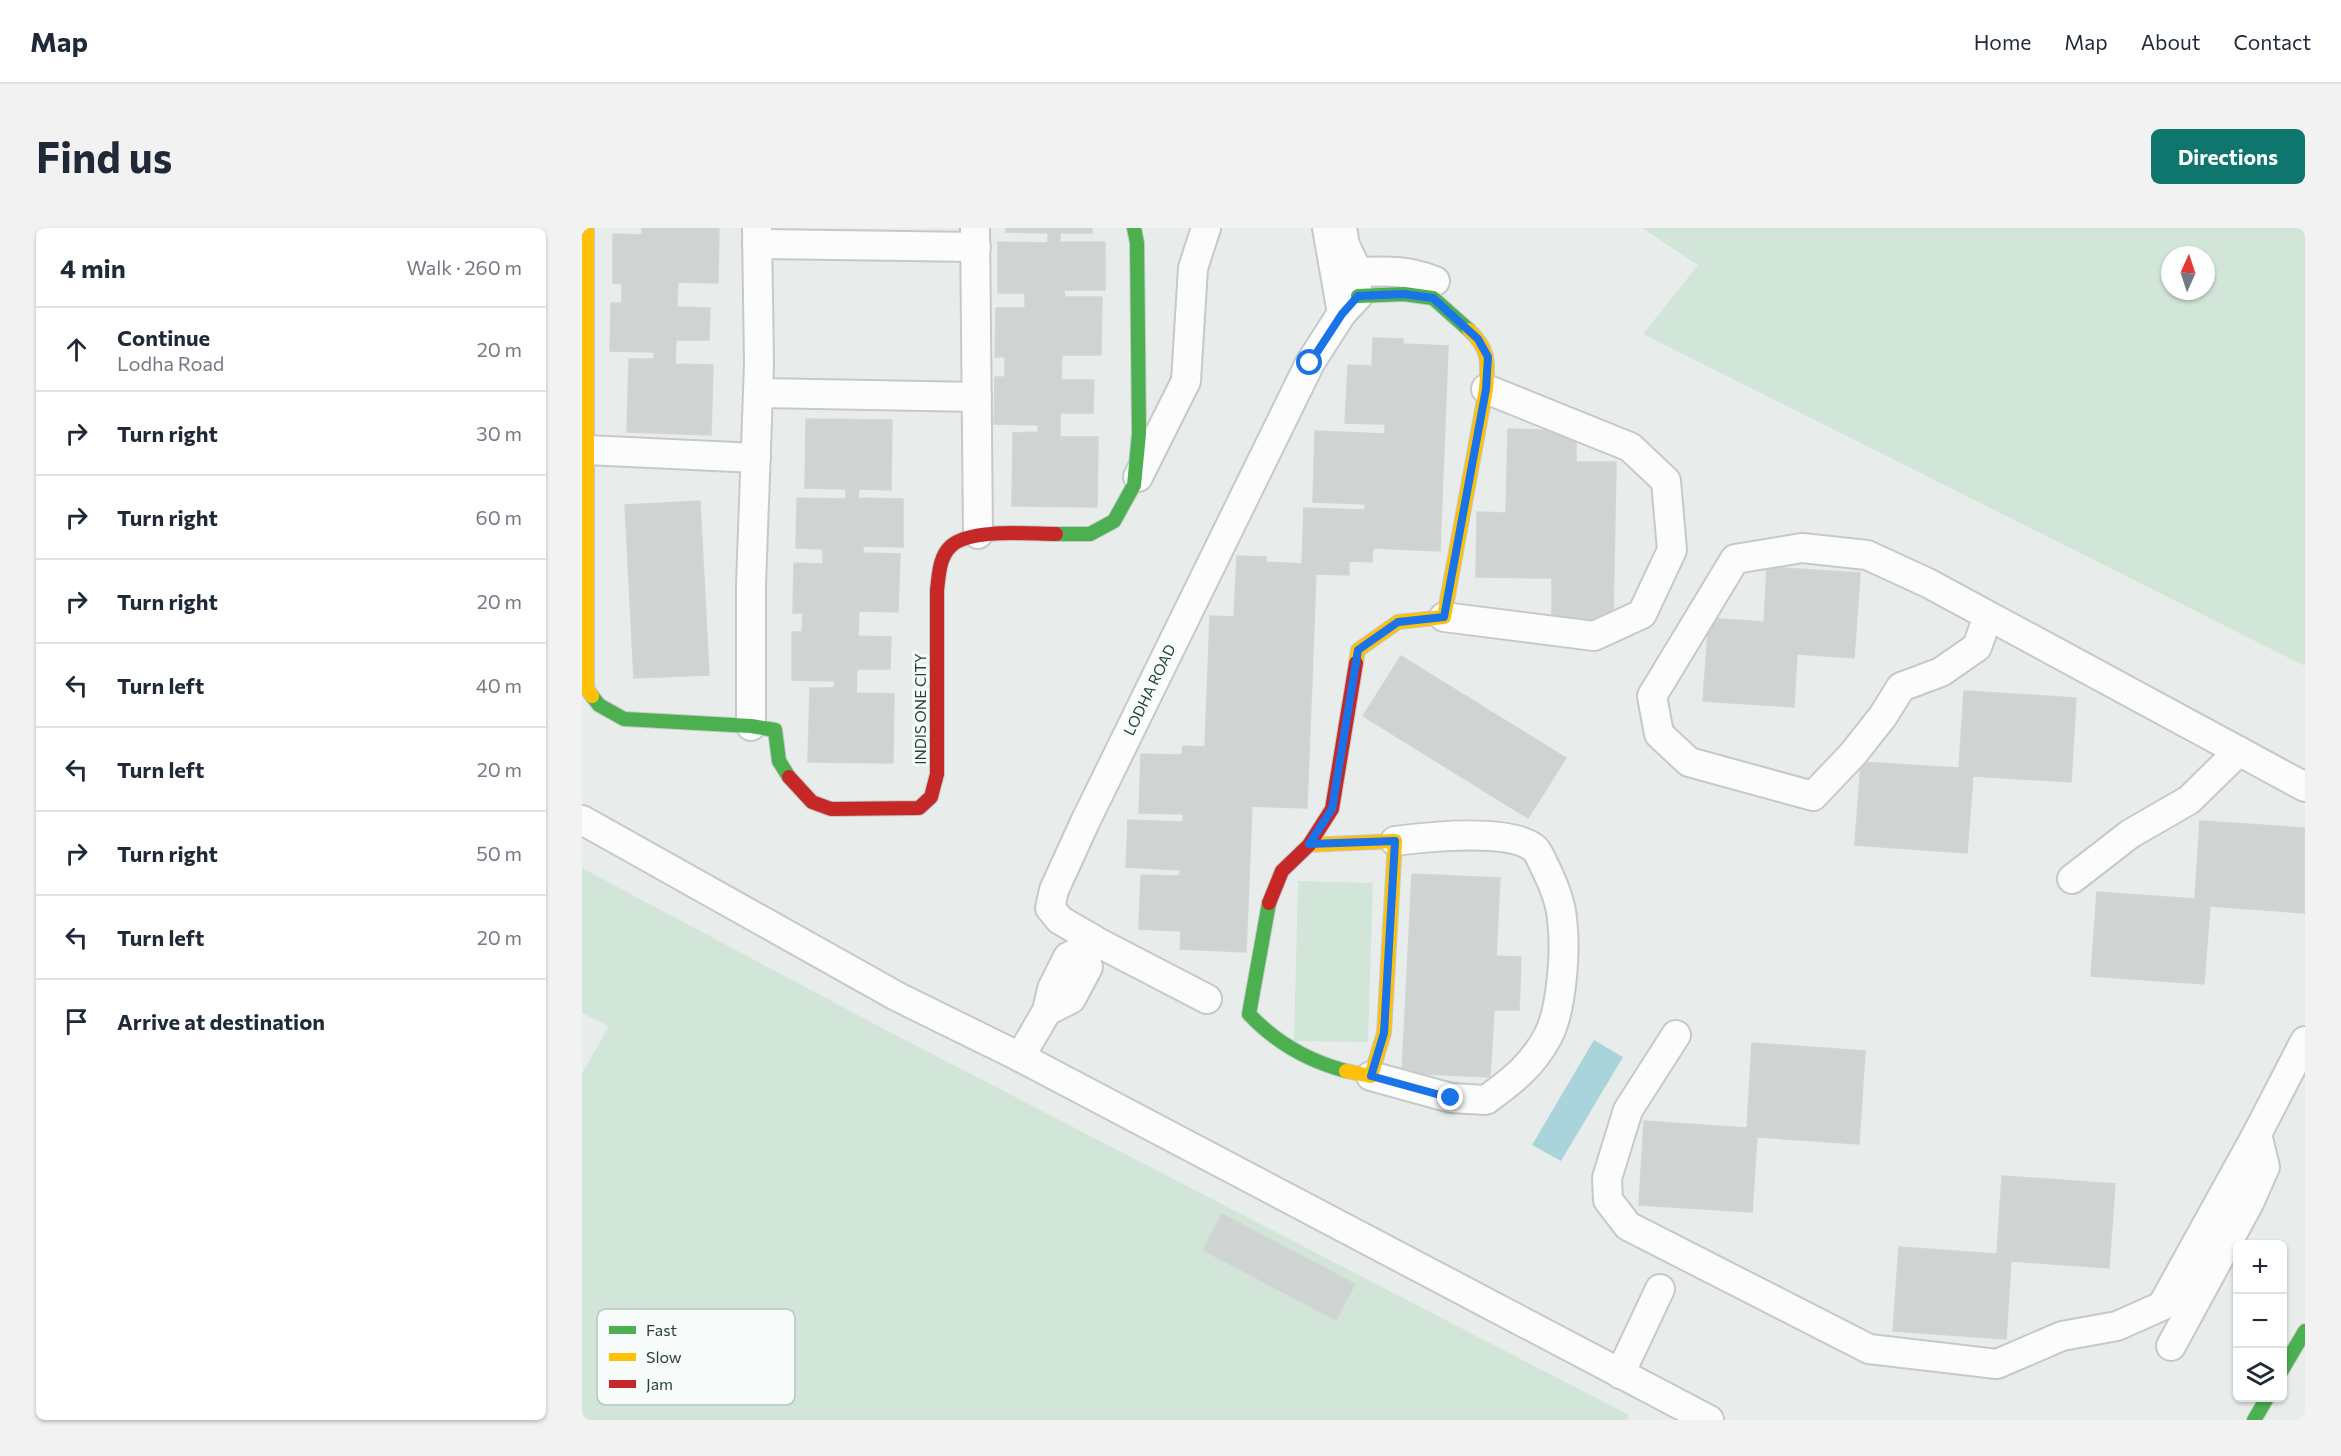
<!DOCTYPE html>
<html lang="en">
<head>
<meta charset="utf-8">
<style>
	:root { --surface:#fff; --page:#f2f2f3; --text:#1f2937; --muted:#747a83; --line:#e0e1e3; --accent:#0f766e }
	body { margin:0; font-family:Commissioner,sans-serif; background:var(--page); color:var(--text) }
	.controls { position:absolute; right:18px; bottom:18px; display:grid; overflow:hidden; border-radius:9px; box-shadow:0 2px 4px #0004 }
	.controls button { width:54px; height:54px; display:grid; place-items:center; padding:0; border:0; border-bottom:2px solid var(--line); background:var(--surface); color:var(--text); font:30px sans-serif }
	.compass { position:absolute; left:1579px; top:18px; width:54px; height:54px; border-radius:50%; background:var(--surface); box-shadow:0 2px 4px #0004; rotate:3deg }
	.stop { position:absolute; width:18px; height:18px; margin:-14px; border:4px solid #1a73e8; border-radius:50%; background:#fff }
	.stop.end { background:#1a73e8; border-color:#fff; box-shadow:0 2px 6px #0008 }
	.list { margin:0; padding:0; list-style:none }
	h2 { display:flex; justify-content:space-between; align-items:center; height:78px; margin:0; padding:0 24px; font-size:26px }
	h2 small { font-size:20px; font-weight:400; color:var(--muted) }
	.list li { display:grid; grid-template-columns:39px 1fr auto; gap:18px; align-items:center; box-sizing:border-box; height:84px; padding:0 24px; border-top:2px solid var(--line) }
	.list b { display:block; font-size:22px; white-space:nowrap }
	.list p { margin:0; font-size:20px; white-space:nowrap; color:var(--muted) }
	.list em { font-size:20px; font-style:normal; color:var(--muted) }
	.icon { flex:none; width:33px; height:33px; fill:none; stroke:currentColor; stroke-width:2; stroke-linecap:round; stroke-linejoin:round }
	.map { position:relative; flex:none; width:1723px; height:1192px; overflow:hidden; border-radius:9px }
	header { display:flex; align-items:center; gap:36px; box-sizing:border-box; height:84px; padding:0 30px; background:var(--surface); border-bottom:2px solid var(--line) }
	header strong { font-size:28px }
	nav { display:flex; gap:33px; margin-inline-start:auto; font-size:21px }
	.intro { display:flex; align-items:center; justify-content:space-between; box-sizing:border-box; height:144px; padding:0 36px }
	h1 { margin:0; font-size:42px }
	.button { padding:15px 27px; border-radius:9px; background:var(--accent); color:#fff; font-size:21px; font-weight:700 }
	main { display:flex; gap:36px; padding:0 36px }
	aside { flex:1; background:var(--surface); border-radius:9px; box-shadow:0 2px 4px #0004 }
	.map>svg:first-child { display:block }
	.green { fill:#d1e6d8; fill-rule:evenodd }
	.water { fill:#a9d4db }
	.building { fill:#cfd4d2; stroke:#d1d6d4; stroke-width:1.5 }
	.lines { fill:none; stroke-linecap:round; stroke-linejoin:round }
	.street-casing { stroke:#c5cac8; stroke-width:32 }
	.fast-casing { stroke:#c3cbc8; stroke-width:16 }
	.slow-casing { stroke:#c3cbc8; stroke-width:16 }
	.jam-casing { stroke:#c3cbc8; stroke-width:16 }
	.street { stroke:#fcfcfc; stroke-width:28 }
	.fast { stroke:#4caf50; stroke-width:14 }
	.slow { stroke:#ffc107; stroke-width:14 }
	.jam { stroke:#c62828; stroke-width:14 }
	.route { stroke:#1a73e8; stroke-width:8 }
	.labels { text-anchor:middle; stroke-width:6; stroke-linejoin:round; paint-order:stroke }
	.street-label { font-size:15px; fill:#24423a; stroke:#f7fbf9 }
	.key { fill:#f7fbf9; stroke:#b8c4c0; stroke-width:1.5 }
	.key-label { font-size:16px; fill:#24423a }
</style>
</head>
<body>
<header>
<strong>Map</strong>
<nav><a>Home</a><a>Map</a><a>About</a><a>Contact</a></nav>
</header>
<div class="intro"><h1>Find us</h1><a class="button">Directions</a></div>
<main>
<aside>
<h2>4 min<small>Walk · 260 m</small></h2>
<ul class="list">
<li><svg class="icon" aria-label="ahead" viewBox="0 0 24 24"><path d="M12 20V5M6 11l6-6 6 6"/></svg><div><b>Continue</b><p>Lodha Road</p></div><em>20 m</em></li>
<li><svg class="icon" aria-label="right" viewBox="0 0 24 24"><path d="M7 20v-9h11M14 6l5 5-5 5"/></svg><div><b>Turn right</b></div><em>30 m</em></li>
<li><svg class="icon" aria-label="right" viewBox="0 0 24 24"><path d="M7 20v-9h11M14 6l5 5-5 5"/></svg><div><b>Turn right</b></div><em>60 m</em></li>
<li><svg class="icon" aria-label="right" viewBox="0 0 24 24"><path d="M7 20v-9h11M14 6l5 5-5 5"/></svg><div><b>Turn right</b></div><em>20 m</em></li>
<li><svg class="icon" aria-label="left" viewBox="0 0 24 24"><path d="M17 20v-9H6M10 6l-5 5 5 5"/></svg><div><b>Turn left</b></div><em>40 m</em></li>
<li><svg class="icon" aria-label="left" viewBox="0 0 24 24"><path d="M17 20v-9H6M10 6l-5 5 5 5"/></svg><div><b>Turn left</b></div><em>20 m</em></li>
<li><svg class="icon" aria-label="right" viewBox="0 0 24 24"><path d="M7 20v-9h11M14 6l5 5-5 5"/></svg><div><b>Turn right</b></div><em>50 m</em></li>
<li><svg class="icon" aria-label="left" viewBox="0 0 24 24"><path d="M17 20v-9H6M10 6l-5 5 5 5"/></svg><div><b>Turn left</b></div><em>20 m</em></li>
<li><svg class="icon" aria-label="arrive" viewBox="0 0 24 24"><path d="M6 21V4h12l-3 4 3 4H6"/></svg><div><b>Arrive at destination</b></div></li>
</ul>
</aside>
<div class="map">
<svg width="1723" height="1192" viewBox="0 0 1723 1192">
	<rect width="100%" height="100%" fill="#e8edeb"/>
	<g class="green">
		<path d="M1060,0h663v438l-662,-332 55,-69zM1588,27h36v36h-36z"/>
		<polygon points="0,640 302,801 1047,1187 1045,1192 0,1192 0,846 27,798 0,785"/>
		<polygon points="716,653 791,655 786,814 712,813"/>
	</g>
	<polygon class="water" points="1012,812 1041,829 979,933 950,917"/>
	<g class="building">
		<polygon points="60,0 137,0 136,55 96,54 95,79 128,80 127,112 94,112 93,136 131,137 129,207 45,204 47,131 72,131 72,124 28,123 29,75 40,75 40,56 31,55 31,6 60,7"/>
		<polygon points="424,0 510,0 510,5 478,5 478,14 523,14 523,62 482,62 483,69 520,69 519,127 480,127 479,152 512,152 511,185 478,185 478,209 516,209 515,279 430,278 431,205 456,204 456,197 412,196 413,149 423,149 423,129 413,129 414,80 443,80 443,65 416,65 416,14 466,15 466,5 424,4"/>
		<polygon points="791,110 821,111 821,116 866,118 858,323 791,320 790,334 767,333 767,347 734,346 725,580 670,578 664,724 598,721 599,703 557,701 559,647 598,648 598,642 544,639 546,592 601,594 601,586 557,585 559,526 600,527 601,518 623,519 628,388 652,389 655,328 684,329 684,334 720,336 722,280 783,282 783,276 731,274 733,203 803,206 803,196 763,195 766,137 790,138"/>
		<polygon points="224,191 310,192 309,262 277,261 276,270 321,271 321,319 281,318 281,325 318,326 316,384 277,383 276,408 309,409 308,441 275,441 274,465 312,466 311,535 226,534 228,460 252,460 253,453 210,452 210,404 220,404 221,385 211,385 212,335 241,336 241,321 214,320 215,270 264,271 264,261 223,260"/>
		<polygon points="926,201 994,203 994,234 1034,234 1031,392 970,391 970,350 894,349 895,284 924,285"/>
		<polygon points="118,273 127,447 52,450 43,277"/>
		<polygon points="1185,339 1278,345 1272,430 1215,426 1212,479 1121,473 1127,390 1182,394"/>
		<polygon points="819,428 984,530 946,590 781,488"/>
		<polygon points="1382,463 1494,470 1489,554 1391,548 1385,625 1273,617 1279,534 1377,540"/>
		<polygon points="1618,593 1723,600 1723,685 1628,678 1622,756 1509,748 1515,664 1613,671"/>
		<polygon points="830,646 918,650 914,728 939,729 937,782 912,782 908,849 820,845"/>
		<polygon points="1170,815 1283,823 1277,916 1175,909 1170,984 1057,977 1062,893 1165,900"/>
		<polygon points="1420,948 1533,956 1527,1040 1429,1033 1424,1111 1311,1103 1317,1019 1415,1026"/>
		<polygon points="640,986 773,1056 754,1092 621,1022"/>
	</g>
	<g class="lines">
		<g class="street-casing">
			<g id="street">
				<polyline points="393,0 396,306"/>
				<polyline points="745,0 760,85"/>
				<polyline points="175,16 394,19"/>
				<path d="M773,44c30,-1 52,-2 80,9"/>
				<polyline points="176,165 395,169"/>
				<polyline points="5,222 174,230"/>
				<polyline points="556,249 604,153 611,40 624,0"/>
				<polyline points="1406,388 1395,419 1359,444 1319,459 1301,488 1271,526 1231,568 1107,534 1077,506 1070,468 1153,331 1220,320 1285,327 1346,355 1723,559"/>
				<polyline points="862,389 1012,408 1060,386 1090,322 1084,253 1048,219 904,161"/>
				<polyline points="169,498 169,357 177,136 175,0"/>
				<polyline points="0,592 316,769 438,829 1127,1192"/>
				<polyline points="1490,651 1548,606 1607,572 1657,523"/>
				<polyline points="625,771 519,716 478,692 468,680 472,662 503,594 728,135 760,85 776,68 771,34 763,17 760,0"/>
				<polyline points="465,783 489,771 506,739 501,722"/>
				<polyline points="1094,807 1046,882 1025,950 1026,972 1046,998 1287,1121 1415,1136 1480,1108 1535,1098 1580,1078 1675,906 1723,813"/>
				<polyline points="438,829 465,783 470,761 486,729 501,722 509,710"/>
				<path d="M789,848l80,22 35,2c26,-19 47,-35 62,-64 14,-26 18,-88 14,-117 -1,-18 -11,-40 -19,-56 -2,-4 -5,-12 -9,-15 -25,-20 -108,-11 -139,-7"/>
				<polyline points="1589,1118 1667,975 1683,939 1675,906"/>
				<polyline points="1038,1146 1078,1061"/>
			</g>
		</g>
		<g class="fast-casing">
			<g id="fast">
				<polyline points="776,68 822,66 851,70 887,102"/>
				<polyline points="474,306 508,306 532,293 552,257 557,206 555,15 552,0"/>
				<polyline points="10,468 17,477 42,491 169,498 193,502 197,533 207,549"/>
				<path d="M687,675l-20,111c27,29 59,47 97,57"/>
				<polyline points="1700,1142 1723,1103"/>
				<polyline points="1672,1192 1685,1170"/>
			</g>
		</g>
		<g class="slow-casing">
			<g id="slow">
				<polyline points="5,0 5,461 10,468"/>
				<path d="M774,435l2,-13 40,-28 46,-5 42,-228c2,-27 4,-39 -17,-59"/>
				<polyline points="727,617 813,613 802,805 789,848 764,843"/>
			</g>
		</g>
		<g class="jam-casing">
			<g id="jam">
				<path d="M207,549l23,25 19,7 88,-1 12,-11 6,-23v-184c2,-15 2,-33 14,-44 20,-18 79,-12 105,-12"/>
				<polyline points="687,675 700,643 727,617 750,581 774,435"/>
			</g>
		</g>
		<use href="#street" class="street"/>
		<use href="#fast" class="fast"/>
		<use href="#slow" class="slow"/>
		<use href="#jam" class="jam"/>
	</g>
	<g class="lines">
		<polyline class="route" points="728,135 760,86 776,68 822,66 851,70 896,111 906,129 904,161 862,389 816,394 776,422 750,581 727,616 813,613 802,805 789,848 869,870"/>
	</g>
	<g class="labels">
		<g class="street-label">
			<text transform="translate(568 462) rotate(-64)" y="5">LODHA ROAD</text>
			<text transform="translate(339 481) rotate(-90)" y="5">INDIS ONE CITY</text>
		</g>
	</g>
	<rect x="15" y="1081" width="198" height="96" rx="9" class="key"/>
	<rect x="27" y="1098" width="27" height="8" fill="#4caf50"/>
	<rect x="27" y="1125" width="27" height="8" fill="#ffc107"/>
	<rect x="27" y="1152" width="27" height="8" fill="#c62828"/>
	<g class="key-label">
		<text x="64" y="1108">Fast</text>
		<text x="64" y="1135">Slow</text>
		<text x="64" y="1162">Jam</text>
	</g>
</svg>
<div class="controls">
<button>+</button>
<button>−</button>
<button><svg class="icon" aria-label="layers" viewBox="0 0 24 24"><path d="M12 4l9 5-9 5-9-5zM3 14l9 5 9-5"/></svg></button>
</div>
<svg class="compass" viewBox="-18 -18 36 36"><path d="M0-13l5 13h-10z" fill="#e53935"/><path d="M0 13l5-13h-10z" fill="#747a83"/></svg>
<div class="stop" style="left:728px;top:135px"></div>
<div class="stop end" style="left:869px;top:870px"></div>
</div>
</main>
</body>
</html>
